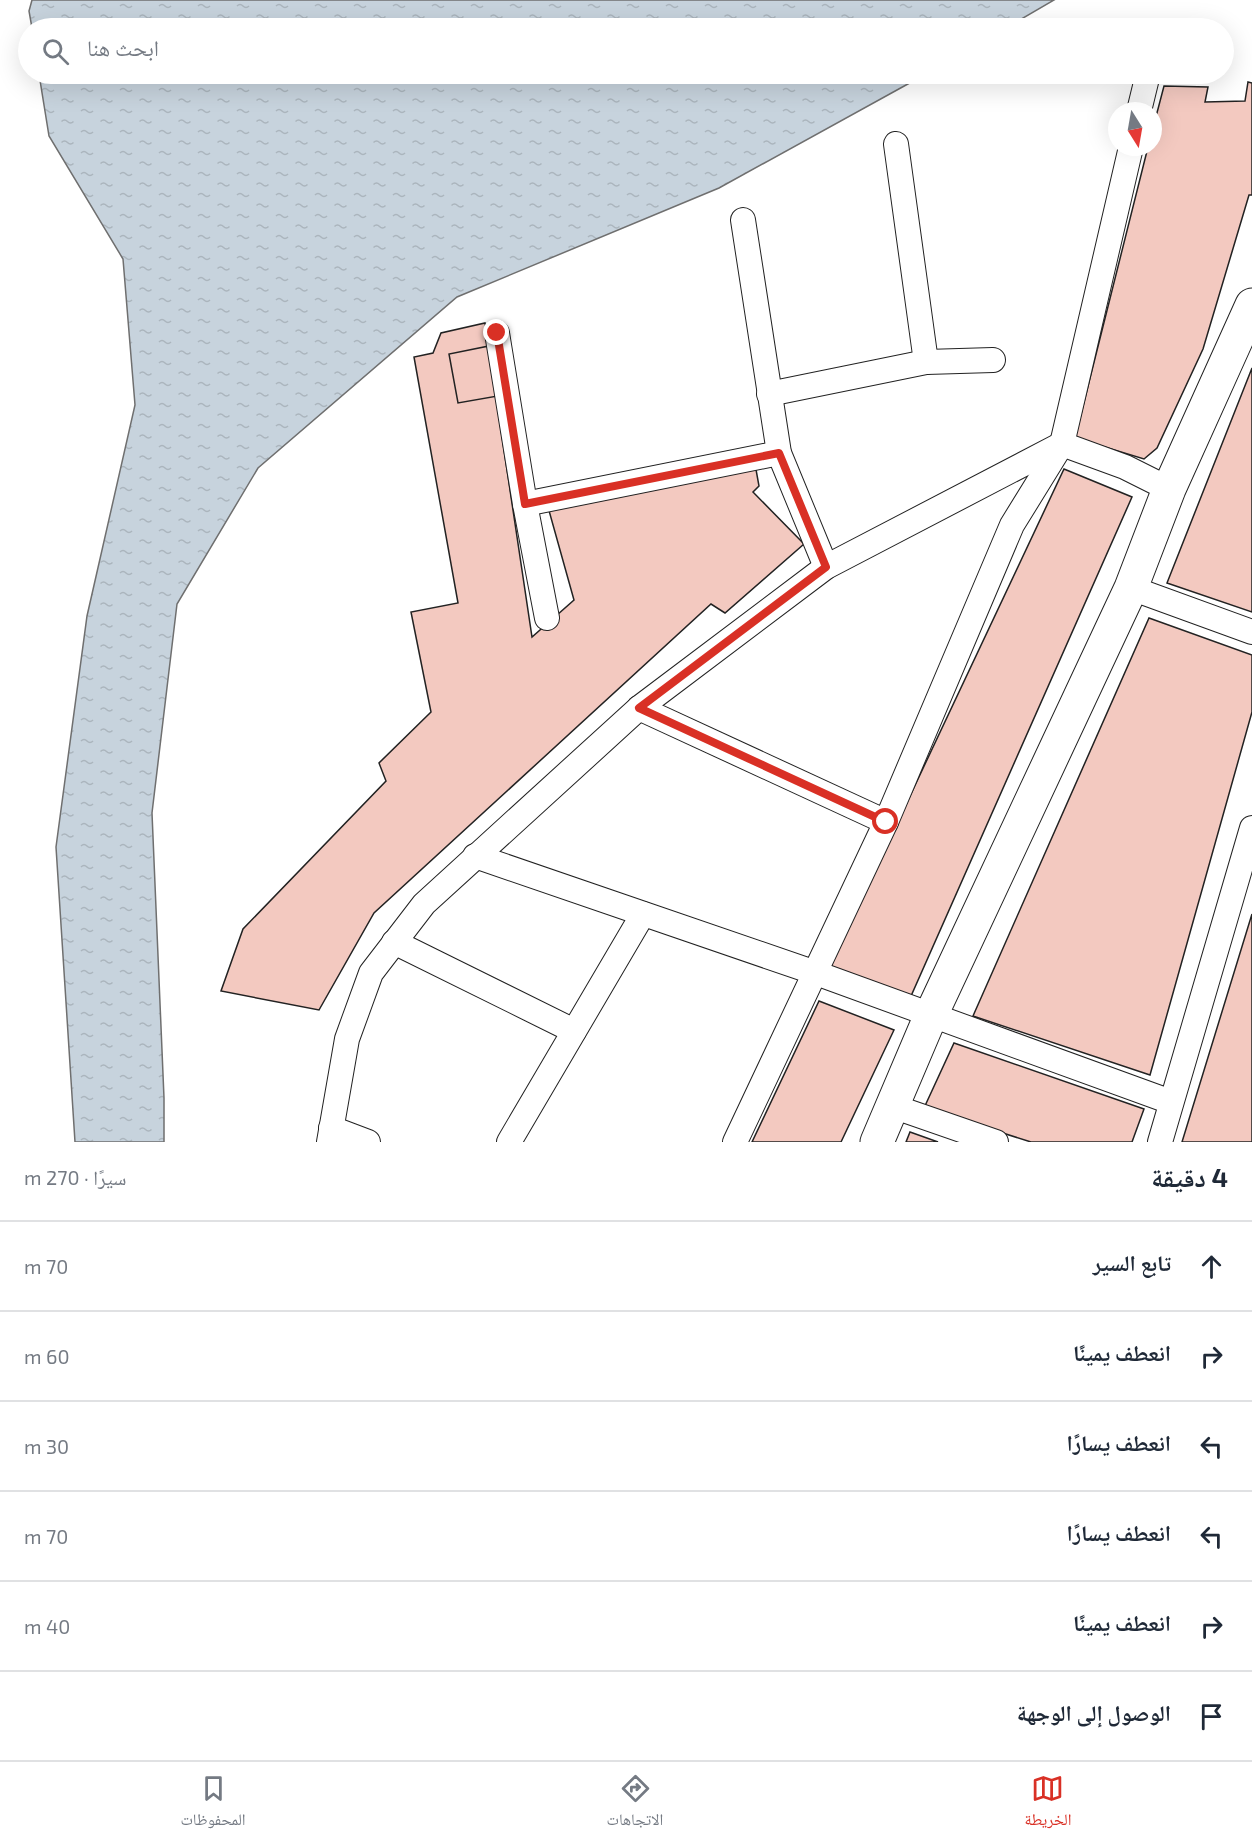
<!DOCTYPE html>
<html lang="ar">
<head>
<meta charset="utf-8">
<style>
	:root { --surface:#fff; --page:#f2f2f3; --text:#1f2937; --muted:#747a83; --line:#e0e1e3; --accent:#d93025 }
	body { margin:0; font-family:"Exo 2","Noto Naskh Arabic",sans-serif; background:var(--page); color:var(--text); direction:rtl }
	.compass { position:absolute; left:1108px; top:102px; width:54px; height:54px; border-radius:50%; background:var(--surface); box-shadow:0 6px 24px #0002; rotate:169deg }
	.stop { position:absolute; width:18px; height:18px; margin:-14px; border:4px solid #d93025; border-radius:50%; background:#fff }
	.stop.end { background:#d93025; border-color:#fff; box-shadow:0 2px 6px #0008 }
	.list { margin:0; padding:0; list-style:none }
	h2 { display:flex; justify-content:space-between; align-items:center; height:78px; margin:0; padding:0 24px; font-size:26px }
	h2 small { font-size:20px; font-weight:400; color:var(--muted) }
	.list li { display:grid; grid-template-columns:39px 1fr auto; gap:18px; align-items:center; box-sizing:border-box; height:90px; padding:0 24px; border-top:2px solid var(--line) }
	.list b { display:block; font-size:22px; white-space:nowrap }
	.list em { font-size:20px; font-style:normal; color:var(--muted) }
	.icon { flex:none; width:33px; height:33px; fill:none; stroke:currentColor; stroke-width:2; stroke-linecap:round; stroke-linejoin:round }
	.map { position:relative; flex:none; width:1252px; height:1142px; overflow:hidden; direction:ltr }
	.search { position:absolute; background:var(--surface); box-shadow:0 6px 24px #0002; left:18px; right:18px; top:18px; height:66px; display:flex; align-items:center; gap:15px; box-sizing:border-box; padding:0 21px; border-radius:33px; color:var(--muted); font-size:22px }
	.sheet { height:618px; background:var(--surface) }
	nav { display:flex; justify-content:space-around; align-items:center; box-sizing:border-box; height:84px; border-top:2px solid var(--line); background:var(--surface); font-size:16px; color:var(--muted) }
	nav a { display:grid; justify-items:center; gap:3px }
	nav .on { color:var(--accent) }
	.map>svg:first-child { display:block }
	.water { fill:url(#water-ripples); stroke:#6f6f6f; stroke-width:1.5 }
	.building { fill:#f3c9c0; stroke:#222; stroke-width:1.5 }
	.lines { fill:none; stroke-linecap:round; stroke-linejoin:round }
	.street-casing { stroke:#222; stroke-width:26 }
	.primary-casing { stroke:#222; stroke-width:35 }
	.street { stroke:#fff; stroke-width:24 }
	.primary { stroke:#fff; stroke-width:33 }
	.route { stroke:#d93025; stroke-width:8 }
</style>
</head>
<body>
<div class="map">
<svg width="1252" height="1142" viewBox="0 0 1252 1142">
	<defs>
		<pattern id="water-ripples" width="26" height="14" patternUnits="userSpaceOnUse" patternTransform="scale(1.5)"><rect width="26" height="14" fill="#c7d3dd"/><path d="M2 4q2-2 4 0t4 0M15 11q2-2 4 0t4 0" fill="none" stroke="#abb5bd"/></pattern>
	</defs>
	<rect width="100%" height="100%" fill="#fff"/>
	<g class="water">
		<polygon points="32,0 1054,0 1006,28 32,28 29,11"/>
		<polygon points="39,74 926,74 719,188 457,297 258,468 177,604 152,813 164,1098 164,1142 75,1142 56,847 87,616 135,405 123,259 49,136"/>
	</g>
	<g class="building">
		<polygon points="1248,82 1252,83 1252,195 1249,195 1203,349 1157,448 1144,459 1075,438 1148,147 1153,147 1153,128 1164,86 1208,87 1205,102 1245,101"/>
		<polygon points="485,323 532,637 574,600 548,507 755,464 759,486 753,492 804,544 725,613 711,604 374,913 319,1010 221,991 243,929 386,781 379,763 431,712 411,612 458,603 414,357 433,353 441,333"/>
		<polygon points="489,346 498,396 458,403 449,354"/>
		<polygon points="1252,368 1252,612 1167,583"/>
		<polygon points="1064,469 1132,497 911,996 828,970"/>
		<polygon points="1149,618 1252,655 1252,712 1150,1075 973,1016"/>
		<polygon points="1252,914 1252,1142 1182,1142"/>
		<polygon points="819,1001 894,1030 841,1142 752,1142"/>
		<polygon points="954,1043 1144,1109 1132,1142 1031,1142 924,1108"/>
		<polygon points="910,1132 938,1142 906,1142"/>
	</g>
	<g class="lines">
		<g class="street-casing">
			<g id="street">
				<polyline points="1139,111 1148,74"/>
				<polyline points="896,144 926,362"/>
				<polyline points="743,220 779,453 826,567"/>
				<polyline points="497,333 525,504"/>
				<polyline points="769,394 926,362 993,360"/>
				<polyline points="1131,588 1252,632"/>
				<polyline points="547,618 525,504 779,453"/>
				<polyline points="639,708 886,822"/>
				<polyline points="475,856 816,973 1171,1102"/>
				<polyline points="394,942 574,1031"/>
				<polyline points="892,1106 996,1142"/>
				<polyline points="331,1128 368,1142"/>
				<polyline points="329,1142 347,1039 371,973 424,904 639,708 826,567 1062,444 1125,467 1169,489"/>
				<polyline points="509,1142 643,914"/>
				<polyline points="735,1142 886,822 1012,525 1062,444 1131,147"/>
				<polyline points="1160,1142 1252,828"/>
			</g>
		</g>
		<g class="primary-casing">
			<polyline id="primary" points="877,1142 931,1015 1131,588 1169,489 1252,305"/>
		</g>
		<use href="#street" class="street"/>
		<use href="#primary" class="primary"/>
	</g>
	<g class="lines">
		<polyline class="route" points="497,333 525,504 779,453 826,567 639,708 886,822"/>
	</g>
</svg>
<svg class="compass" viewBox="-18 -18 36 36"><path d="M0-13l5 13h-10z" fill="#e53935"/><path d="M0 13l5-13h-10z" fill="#747a83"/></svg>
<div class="stop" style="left:886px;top:822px"></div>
<div class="stop end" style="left:497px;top:333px"></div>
<div class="search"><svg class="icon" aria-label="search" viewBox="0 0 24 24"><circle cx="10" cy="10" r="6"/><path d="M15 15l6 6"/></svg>ابحث هنا</div>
</div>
<section class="sheet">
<h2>4 دقيقة<small>سيرًا · 270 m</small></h2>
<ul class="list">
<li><svg class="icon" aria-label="ahead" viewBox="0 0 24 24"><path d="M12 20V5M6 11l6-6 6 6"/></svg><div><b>تابع السير</b></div><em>70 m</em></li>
<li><svg class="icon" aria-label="right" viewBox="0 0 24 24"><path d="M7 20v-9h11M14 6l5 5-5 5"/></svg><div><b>انعطف يمينًا</b></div><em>60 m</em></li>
<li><svg class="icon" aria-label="left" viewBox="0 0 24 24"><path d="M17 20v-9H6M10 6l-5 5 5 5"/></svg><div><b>انعطف يسارًا</b></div><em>30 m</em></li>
<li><svg class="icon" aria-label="left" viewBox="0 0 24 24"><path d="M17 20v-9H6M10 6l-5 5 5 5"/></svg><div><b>انعطف يسارًا</b></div><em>70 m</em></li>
<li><svg class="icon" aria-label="right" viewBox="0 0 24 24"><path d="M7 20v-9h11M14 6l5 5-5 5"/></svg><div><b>انعطف يمينًا</b></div><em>40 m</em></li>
<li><svg class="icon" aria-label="arrive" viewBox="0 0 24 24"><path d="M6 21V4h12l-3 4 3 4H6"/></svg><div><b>الوصول إلى الوجهة</b></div></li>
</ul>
</section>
<nav>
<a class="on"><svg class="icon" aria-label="map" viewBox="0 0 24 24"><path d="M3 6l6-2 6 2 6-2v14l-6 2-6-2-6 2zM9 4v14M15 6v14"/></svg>الخريطة</a>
<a><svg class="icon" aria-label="directions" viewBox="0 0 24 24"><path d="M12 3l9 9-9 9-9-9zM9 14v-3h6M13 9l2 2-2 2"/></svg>الاتجاهات</a>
<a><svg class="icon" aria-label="saved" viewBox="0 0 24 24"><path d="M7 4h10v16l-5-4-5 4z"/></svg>المحفوظات</a>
</nav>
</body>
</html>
